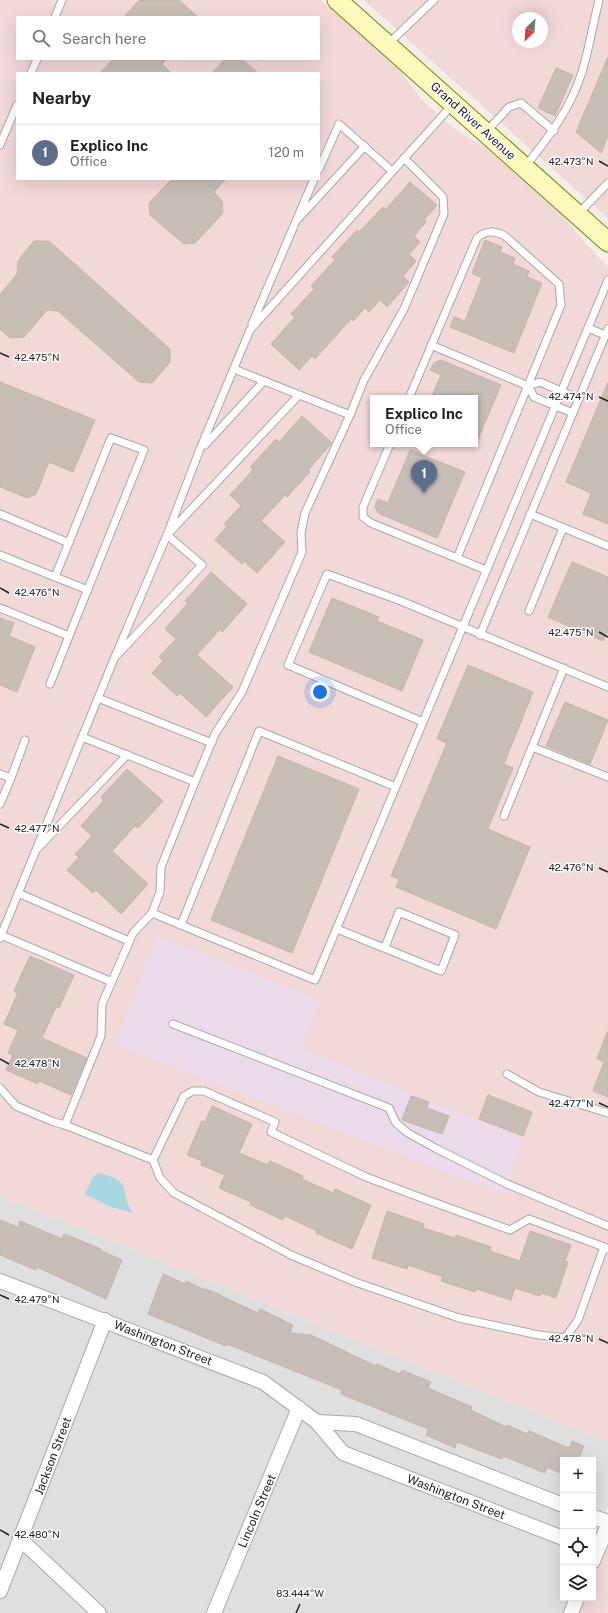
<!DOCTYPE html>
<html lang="en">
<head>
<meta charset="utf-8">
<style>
	:root { --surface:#fff; --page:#f6f6f6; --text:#202124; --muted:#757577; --line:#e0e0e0; --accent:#7c3aed }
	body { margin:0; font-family:"Public Sans",sans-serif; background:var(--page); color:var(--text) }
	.controls { position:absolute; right:12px; bottom:12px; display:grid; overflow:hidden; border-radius:0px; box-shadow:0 4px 16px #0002 }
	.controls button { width:36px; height:36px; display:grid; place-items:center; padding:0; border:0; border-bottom:1px solid var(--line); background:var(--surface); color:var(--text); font:20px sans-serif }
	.compass { position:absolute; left:512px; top:12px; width:36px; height:36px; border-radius:50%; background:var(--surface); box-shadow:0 4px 16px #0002; rotate:205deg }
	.you { position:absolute; left:320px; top:692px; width:14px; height:14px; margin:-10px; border:3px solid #fff; border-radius:50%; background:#1a73e8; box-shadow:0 0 0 6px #1a73e833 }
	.badge { display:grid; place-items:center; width:26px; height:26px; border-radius:50%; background:var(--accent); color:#fff; font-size:13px; font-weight:700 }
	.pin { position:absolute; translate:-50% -33px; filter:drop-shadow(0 1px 2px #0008) }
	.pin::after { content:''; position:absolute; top:21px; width:14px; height:12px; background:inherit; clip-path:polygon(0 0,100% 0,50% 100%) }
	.popup { position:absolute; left:370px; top:395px; width:108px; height:52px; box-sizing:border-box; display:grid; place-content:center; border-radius:0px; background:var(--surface); filter:drop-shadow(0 1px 3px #0005); font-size:13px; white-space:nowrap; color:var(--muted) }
	.popup b { font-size:15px; color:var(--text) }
	.popup::after { content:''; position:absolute; left:50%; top:100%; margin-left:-8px; border:8px solid transparent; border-top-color:var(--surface) }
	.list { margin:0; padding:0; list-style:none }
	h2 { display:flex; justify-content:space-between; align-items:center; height:52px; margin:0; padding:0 16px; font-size:17px }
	h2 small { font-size:13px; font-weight:400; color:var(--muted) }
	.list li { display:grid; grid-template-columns:26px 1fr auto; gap:12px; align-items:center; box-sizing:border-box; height:56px; padding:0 16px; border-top:1px solid var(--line) }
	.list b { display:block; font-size:15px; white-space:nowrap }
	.list p { margin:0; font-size:13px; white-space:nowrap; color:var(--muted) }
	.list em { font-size:13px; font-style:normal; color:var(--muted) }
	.icon { flex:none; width:22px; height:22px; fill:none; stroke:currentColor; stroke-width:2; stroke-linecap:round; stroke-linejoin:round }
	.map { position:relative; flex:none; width:608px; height:1613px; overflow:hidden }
	.search { position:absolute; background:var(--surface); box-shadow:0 4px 16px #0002; left:16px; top:16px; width:304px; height:44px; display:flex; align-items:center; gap:10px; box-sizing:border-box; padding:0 14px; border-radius:0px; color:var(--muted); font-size:15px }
	.panel { position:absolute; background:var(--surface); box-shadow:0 4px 16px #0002; left:16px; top:72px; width:304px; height:108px; border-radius:0px }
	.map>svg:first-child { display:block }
	.residential { fill:#e0dfdf }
	.commercial { fill:#f3d8d8; fill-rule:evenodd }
	.industrial { fill:#ebdae9 }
	.water { fill:#a7d8e1 }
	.building { fill:#c7beb7; stroke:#c5b4aa }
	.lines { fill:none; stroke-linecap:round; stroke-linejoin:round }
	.service-casing { stroke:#a9a9a9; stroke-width:9 }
	.minor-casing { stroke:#a9a9a9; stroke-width:16 }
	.secondary-casing { stroke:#7b8100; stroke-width:21 }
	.service { stroke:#fff; stroke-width:7 }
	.minor { stroke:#fff; stroke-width:14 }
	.secondary { stroke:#fcfbbc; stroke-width:19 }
	.ticks { fill:none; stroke:#222; stroke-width:1.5 }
	.labels { text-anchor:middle; stroke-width:3; stroke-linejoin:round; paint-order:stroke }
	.street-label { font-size:12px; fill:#222; stroke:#fff }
	.ticks-label { font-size:10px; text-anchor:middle; fill:#222; stroke:#fff; stroke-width:3; stroke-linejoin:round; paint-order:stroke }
</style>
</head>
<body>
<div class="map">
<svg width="608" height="1613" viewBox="0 0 608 1613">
	<rect width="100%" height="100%" fill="#f2eee8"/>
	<polygon class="residential" points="0,1196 608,1442 608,1506 593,1541 593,1460 563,1460 563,1598 569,1598 563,1613 0,1613"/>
	<g class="commercial">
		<path d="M0,0h321l75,66 26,34 35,31 33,19 72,65 24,29 22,23v1175l-608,-246zM17,17h302v42h-302zM17,73h302v106h-302zM373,398h102v46h-102z"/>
		<path d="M364,0h244v218l-164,-146zM518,18h24v24h-24z"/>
		<polygon points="608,1538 608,1613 576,1613 583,1598 593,1598 593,1574"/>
	</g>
	<polygon class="industrial" points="157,936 320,1000 301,1048 523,1139 503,1194 115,1045"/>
	<path class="water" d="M99,1173c35,8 19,17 34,40l-25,-7 -23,-12 8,-17z"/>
	<g class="building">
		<polygon points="139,0 179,0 198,17 124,17"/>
		<polygon points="608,57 608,136 601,153 576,132"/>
		<polygon points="113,59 167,59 162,64 171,73 100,73"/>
		<polygon points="225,59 242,59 258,73 212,73"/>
		<polygon points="556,68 573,75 555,116 538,108"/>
		<polygon points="172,179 226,179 214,192 222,201 223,213 195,243 184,244 150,215 149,203"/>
		<polygon points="410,182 437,205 424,220 426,222 414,236 420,242 409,254 416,261 403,276 409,282 387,307 380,300 369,312 365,308 353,321 351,319 315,359 312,356 299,370 271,344 295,317 291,314 314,289 311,286 335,260 332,257 357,230 359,232 383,207 386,209"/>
		<polygon points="485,240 502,247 500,252 515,258 513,264 529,271 527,277 542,283 514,353 450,327 454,317 465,321 482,278 472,273"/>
		<polygon points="34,241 49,241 170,349 170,362 152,383 139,382 58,311 47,310 24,337 10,338 0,329 0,295 17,274 18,261"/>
		<polygon points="441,360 501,385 475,446 475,398 431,398 441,375 430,370 434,363"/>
		<polygon points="0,382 95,420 73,472 49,462 36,494 27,498 0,487"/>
		<polygon points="608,382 608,524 583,514 591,493 566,482"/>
		<polygon points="302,416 332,443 308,470 310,472 287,497 285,495 261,521 285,542 257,573 244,561 242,564 215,540 227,526 224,524 241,506 230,495 253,470 250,467 276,439 279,442"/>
		<polygon points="410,450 465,472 437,538 378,513 375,506 378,499 388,503"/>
		<polygon points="572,562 608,577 608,630 603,641 548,617"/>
		<polygon points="211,572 247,604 222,632 220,629 197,655 233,687 206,717 180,693 177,696 152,673 163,661 159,657 176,639 165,629 188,603 185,601"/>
		<polygon points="332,598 379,617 377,621 423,640 402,691 309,652"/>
		<polygon points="0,618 14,623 9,636 35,647 17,692 0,685"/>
		<polygon points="468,665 533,692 504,764 513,768 488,829 530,847 496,929 396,887 399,879 391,876 447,743 437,739"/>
		<polygon points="565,702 608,720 590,764 546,746"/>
		<polygon points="278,756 359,789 292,953 211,920"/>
		<polygon points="127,769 163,801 138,828 135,826 112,851 148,884 121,914 96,890 93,893 67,870 79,857 75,854 92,836 81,826 104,800 101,797"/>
		<polygon points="30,956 74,975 59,1008 56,1007 42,1038 87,1058 71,1095 39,1081 38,1084 6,1070 13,1055 8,1053 18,1030 4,1024 18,993 14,991"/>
		<polygon points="607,1032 608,1032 608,1097 593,1091 604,1062 597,1059"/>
		<polygon points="488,1095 532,1112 523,1136 479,1119"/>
		<polygon points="411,1096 429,1102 427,1108 449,1116 442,1134 402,1120"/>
		<polygon points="212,1106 252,1124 239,1153 268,1165 270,1161 303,1176 302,1179 333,1193 335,1189 371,1205 352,1249 316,1233 317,1231 285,1216 283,1220 250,1205 251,1202 219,1188 225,1175 201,1165 202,1161 187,1155 202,1121 205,1122"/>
		<polygon points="387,1211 424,1224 423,1228 455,1238 456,1235 491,1247 490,1251 520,1261 530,1231 571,1245 565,1261 568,1262 556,1298 541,1293 540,1296 515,1288 511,1300 476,1289 475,1292 441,1281 443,1277 408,1265 407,1269 372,1258"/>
		<polygon points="0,1220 18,1227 20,1221 62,1239 64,1234 101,1249 100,1250 122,1260 106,1299 37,1267 36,1270 0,1255"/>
		<polygon points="163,1274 185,1284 186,1281 205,1290 206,1289 221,1295 221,1296 258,1313 260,1309 293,1325 290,1333 311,1335 376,1366 377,1364 400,1374 402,1370 431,1382 428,1388 472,1407 471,1410 506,1427 507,1425 527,1434 529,1431 569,1448 572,1441 584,1446 578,1460 563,1460 563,1474 547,1467 545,1473 503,1456 502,1459 457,1442 455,1448 426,1435 428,1429 341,1394 342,1390 227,1344 226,1346 148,1314"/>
	</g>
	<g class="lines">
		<g class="service-casing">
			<g id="service">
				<polyline points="55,17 62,0"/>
				<polyline points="388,44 434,0"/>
				<polyline points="31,73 37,59"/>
				<polyline points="486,132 509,107 521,103 554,131"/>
				<polyline points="0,145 17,105"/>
				<path d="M525,167c23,-29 46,-59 57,-95 7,-23 11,-48 17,-72"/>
				<polyline points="319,169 339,124 392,171"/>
				<polyline points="578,214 608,183"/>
				<polyline points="298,219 365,146"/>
				<polyline points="252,324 314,179"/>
				<polyline points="588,328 605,335"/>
				<polyline points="431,345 528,386 534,397 573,413"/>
				<polyline points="528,386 540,382 579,399"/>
				<path d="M409,398l68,-160c9,-8 17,-7 28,-2l54,48 2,21 -104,253"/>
				<polyline points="350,415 364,380 404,309 444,214 443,197 404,158"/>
				<polyline points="390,444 363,507 363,517 371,523 486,570"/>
				<polyline points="205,445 264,381"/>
				<polyline points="0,514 69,543"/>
				<polyline points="530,514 608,546"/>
				<polyline points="0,555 55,577 111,438 144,450 69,636 0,608"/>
				<polyline points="55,577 88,590"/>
				<polyline points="529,611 563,528"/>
				<polyline points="480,635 608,329"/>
				<polyline points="117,655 202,565 167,535 299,395"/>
				<polyline points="50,684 69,636"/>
				<polyline points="98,698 212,743"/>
				<polyline points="423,722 288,665 327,574 401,601 608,687"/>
				<polyline points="82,737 195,782"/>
				<polyline points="532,747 608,777"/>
				<polyline points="0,774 11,778 25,740"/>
				<polyline points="396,787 259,731 181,925 315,980 608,280"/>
				<polyline points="0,804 11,778"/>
				<polyline points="504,816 564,668"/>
				<polyline points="37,849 127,755"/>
				<polyline points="18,893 129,941"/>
				<polyline points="152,913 181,925"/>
				<polyline points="337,929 441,971 455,935 399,912 385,947"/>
				<polyline points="1,935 112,982"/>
				<polyline points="0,938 114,659 167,535 200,449 250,330 453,104"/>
				<polyline points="173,1024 389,1108 396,1123 408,1133 437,1149 507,1184 608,1226"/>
				<polyline points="507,1074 539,1092 608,1113"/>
				<polyline points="0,1088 16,1106 54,1122 65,1125 101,1036 102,1004 133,933 152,913 160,892 161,867 195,782 215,734 242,692 302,552 301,533 305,513 350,415 234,369"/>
				<polyline points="65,1125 153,1160 160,1178 174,1193 291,1255 355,1282 459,1318 539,1335 565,1338 578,1320 604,1247 608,1249"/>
				<polyline points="153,1160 184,1096 193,1091 204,1091 275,1122 271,1132 366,1177 419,1197 510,1230 529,1219 604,1247"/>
			</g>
		</g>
		<g class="minor-casing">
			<g id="minor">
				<polyline points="0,1281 263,1382 317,1422 343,1453 563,1538"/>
				<polyline points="317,1422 356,1424 563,1505"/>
				<polyline points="593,1517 608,1522"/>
				<polyline points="20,1539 99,1613"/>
				<polyline points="593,1561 608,1525"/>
				<polyline points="0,1591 105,1320"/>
				<polyline points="214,1613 299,1408"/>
				<polyline points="571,1613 577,1598"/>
			</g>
		</g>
		<g class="secondary-casing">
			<polyline id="secondary" points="337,0 608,242"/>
		</g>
		<use href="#service" class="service"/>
		<use href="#minor" class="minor"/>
		<use href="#secondary" class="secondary"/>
	</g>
	<path class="ticks" d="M599,161l9,5M0,353l9,4M599,397l9,4M0,588l9,5M599,632l9,5M0,824l9,4M599,868l9,4M0,1059l9,5M599,1103l9,4M0,1295l9,4M599,1339l9,4M0,1530l9,5M296,1613l4,-9"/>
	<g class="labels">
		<g class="street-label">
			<text transform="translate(473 121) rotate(42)" y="4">Grand River Avenue</text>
			<text transform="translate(163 1343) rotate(21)" y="4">Washington Street</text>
			<text transform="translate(53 1456) rotate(-69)" y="4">Jackson Street</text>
			<text transform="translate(456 1497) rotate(21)" y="4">Washington Street</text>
			<text transform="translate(257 1511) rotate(-67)" y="4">Lincoln Street</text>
		</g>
	</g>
	<g class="ticks-label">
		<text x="571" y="165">42.473°N</text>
		<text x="37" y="361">42.475°N</text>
		<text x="571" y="400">42.474°N</text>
		<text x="37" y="596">42.476°N</text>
		<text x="571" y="636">42.475°N</text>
		<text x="37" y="832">42.477°N</text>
		<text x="571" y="871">42.476°N</text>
		<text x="37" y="1067">42.478°N</text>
		<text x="571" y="1107">42.477°N</text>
		<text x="37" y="1303">42.479°N</text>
		<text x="571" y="1342">42.478°N</text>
		<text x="37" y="1538">42.480°N</text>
		<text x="300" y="1597">83.444°W</text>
	</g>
</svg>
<div class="controls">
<button>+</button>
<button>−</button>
<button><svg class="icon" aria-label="locate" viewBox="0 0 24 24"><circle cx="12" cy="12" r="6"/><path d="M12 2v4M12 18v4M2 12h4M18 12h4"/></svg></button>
<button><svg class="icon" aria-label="layers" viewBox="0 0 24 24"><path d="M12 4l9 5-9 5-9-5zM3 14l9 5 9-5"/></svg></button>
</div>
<svg class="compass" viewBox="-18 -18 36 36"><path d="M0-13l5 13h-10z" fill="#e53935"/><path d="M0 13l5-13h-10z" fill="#757577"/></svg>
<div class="you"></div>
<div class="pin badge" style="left:424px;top:493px;background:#5c6f8a">1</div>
<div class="popup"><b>Explico Inc</b>Office</div>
<div class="search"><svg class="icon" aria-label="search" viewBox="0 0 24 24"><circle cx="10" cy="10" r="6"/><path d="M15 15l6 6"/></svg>Search here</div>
<section class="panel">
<h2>Nearby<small></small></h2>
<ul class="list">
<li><span class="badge" style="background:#5c6f8a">1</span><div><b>Explico Inc</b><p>Office</p></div><em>120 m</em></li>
</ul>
</section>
</div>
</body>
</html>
